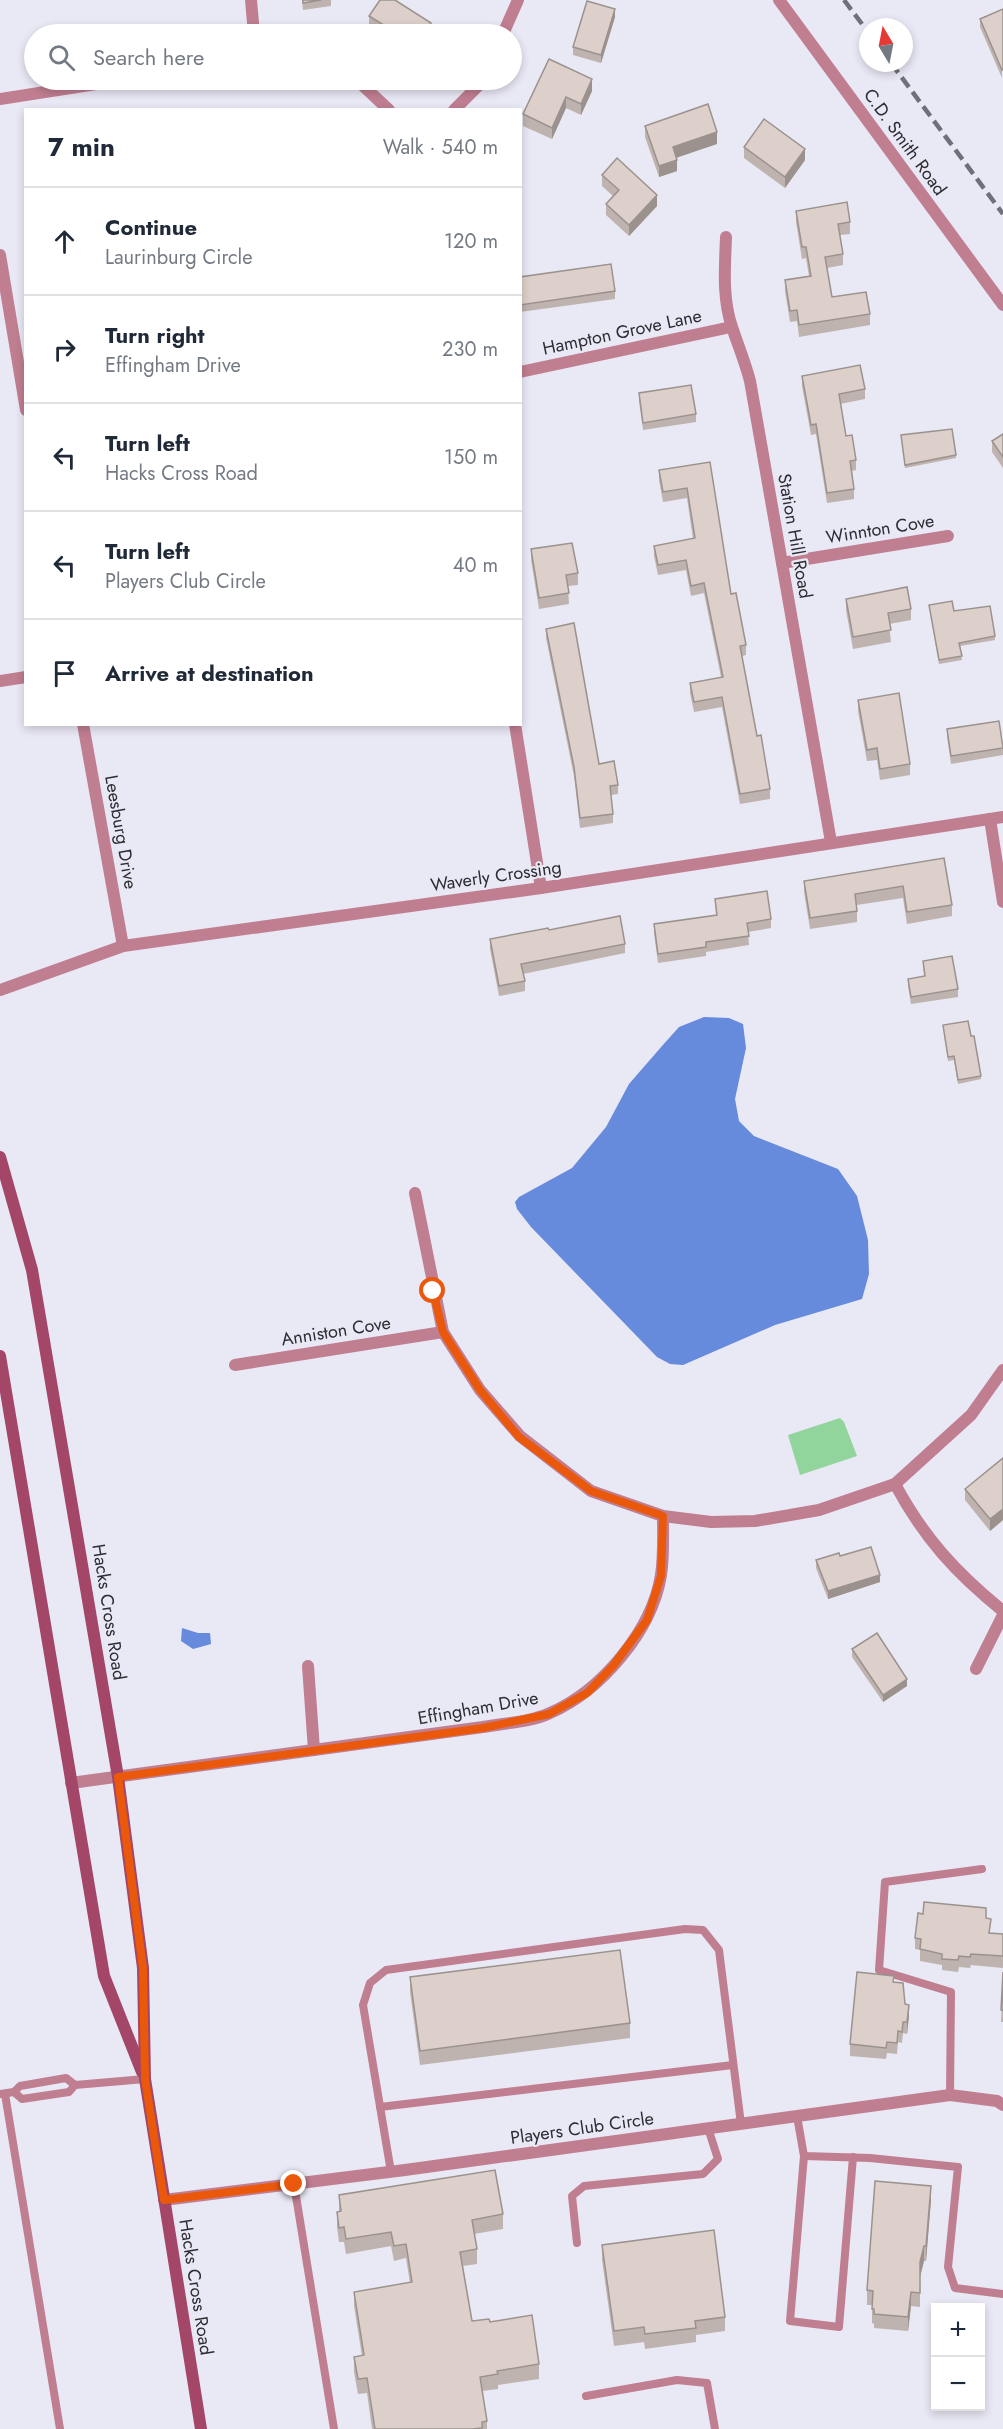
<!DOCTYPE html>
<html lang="en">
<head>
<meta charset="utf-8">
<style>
	:root { --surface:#fff; --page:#f6f6f7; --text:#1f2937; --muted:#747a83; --line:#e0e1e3 }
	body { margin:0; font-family:Jost,sans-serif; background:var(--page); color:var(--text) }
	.controls { position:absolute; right:18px; bottom:18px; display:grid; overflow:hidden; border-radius:0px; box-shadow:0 3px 9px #0003 }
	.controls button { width:54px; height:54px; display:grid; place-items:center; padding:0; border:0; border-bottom:2px solid var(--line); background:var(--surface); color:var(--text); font:30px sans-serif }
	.compass { position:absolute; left:859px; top:18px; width:54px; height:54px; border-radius:50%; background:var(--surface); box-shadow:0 3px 9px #0003; rotate:350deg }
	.stop { position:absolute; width:18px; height:18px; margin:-14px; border:4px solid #ea580c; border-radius:50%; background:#fff }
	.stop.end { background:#ea580c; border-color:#fff; box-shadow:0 2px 6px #0008 }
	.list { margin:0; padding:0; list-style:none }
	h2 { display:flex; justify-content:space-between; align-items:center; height:78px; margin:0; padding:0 24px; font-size:26px }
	h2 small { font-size:20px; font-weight:400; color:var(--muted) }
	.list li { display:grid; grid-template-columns:39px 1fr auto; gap:18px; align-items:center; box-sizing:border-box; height:108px; padding:0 24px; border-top:2px solid var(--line) }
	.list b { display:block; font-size:22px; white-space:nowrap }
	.list p { margin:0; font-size:20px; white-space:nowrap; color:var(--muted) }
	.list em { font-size:20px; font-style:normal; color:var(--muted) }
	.icon { flex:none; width:33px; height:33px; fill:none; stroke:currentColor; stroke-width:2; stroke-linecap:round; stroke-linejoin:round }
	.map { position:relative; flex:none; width:1003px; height:2429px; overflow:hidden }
	.search { position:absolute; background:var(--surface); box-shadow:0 3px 9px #0003; left:24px; top:24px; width:498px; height:66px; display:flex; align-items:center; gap:15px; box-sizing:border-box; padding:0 21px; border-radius:33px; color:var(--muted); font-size:22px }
	.panel { position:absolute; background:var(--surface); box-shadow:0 3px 9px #0003; left:24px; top:108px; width:498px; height:618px; border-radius:0px }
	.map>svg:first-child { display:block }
	.green { fill:#91d49c }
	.water { fill:#668adc }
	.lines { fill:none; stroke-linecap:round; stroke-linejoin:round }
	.lane { stroke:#c07e91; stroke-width:8 }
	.street { stroke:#c07e91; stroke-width:12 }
	.secondary { stroke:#a44667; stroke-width:12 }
	.rail { stroke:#707078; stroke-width:4.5; stroke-dasharray:12 6; stroke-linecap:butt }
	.wall { fill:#beb3ae }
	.shaded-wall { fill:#9b928d }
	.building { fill:#ddd0ca; stroke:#9b928d; stroke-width:1.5 }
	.route { stroke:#ea580c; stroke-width:8 }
	.labels { text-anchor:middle; stroke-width:4.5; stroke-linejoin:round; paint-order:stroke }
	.street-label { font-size:18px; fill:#2c2c31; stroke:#e9e8f5 }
</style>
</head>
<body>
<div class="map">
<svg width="1003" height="2429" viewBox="0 0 1003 2429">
	<rect width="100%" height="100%" fill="#e9e8f5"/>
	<polygon class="green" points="840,1418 844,1422 857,1456 800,1475 788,1435"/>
	<g class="water">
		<polygon points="704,1017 729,1018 743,1024 746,1048 735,1099 739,1121 754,1136 838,1169 857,1196 868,1240 869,1274 862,1299 775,1325 683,1365 670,1364 657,1357 531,1227 517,1209 515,1202 519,1197 572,1168 606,1127 629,1084 662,1046 679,1027"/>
		<polygon points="182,1628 198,1633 210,1633 211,1644 193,1649 181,1641"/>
	</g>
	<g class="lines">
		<g class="lane">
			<polyline points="14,2092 22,2099 69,2092 75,2085"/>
			<polyline points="0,2094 14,2092 20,2086 66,2078 75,2085 145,2079"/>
			<polyline points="5,2094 60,2429"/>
			<polyline points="950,2095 951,1992 879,1970 885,1882 982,1869"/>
			<polyline points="380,2107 733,2065"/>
			<polyline points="797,2116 804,2156 870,2158 958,2167 948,2267 955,2288 1003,2294"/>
			<polyline points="804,2156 790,2321 839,2327 853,2157"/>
			<polyline points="391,2172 363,2005 370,1983 386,1970 685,1929 703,1930 719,1950 741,2124"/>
			<polyline points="294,2184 334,2429"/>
			<polyline points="577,2243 572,2196 584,2186 703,2174 718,2159 708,2128"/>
			<polyline points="586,2396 677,2380 707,2383 715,2429"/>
		</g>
		<g class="street">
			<polyline points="251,0 254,34"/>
			<polyline points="779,0 1003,305"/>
			<polyline points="503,34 518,0"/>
			<polyline points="357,80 389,110"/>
			<polyline points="0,99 122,80"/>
			<polyline points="454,110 484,80"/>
			<path d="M726,237c-1,29 -4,61 6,90 6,18 13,35 18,54l81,461"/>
			<polyline points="0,255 26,410"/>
			<polyline points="520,372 731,327"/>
			<polyline points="782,563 948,536"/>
			<polyline points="0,681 26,677"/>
			<polyline points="83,724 123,946"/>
			<polyline points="515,724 541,888"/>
			<polyline points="990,819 1003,902"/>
			<polyline points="0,990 123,946 541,888 1003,817"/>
			<polyline points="415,1193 443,1332 480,1390 520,1436 591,1491 663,1516 711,1522 755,1521 819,1510 895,1484 971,1415 1003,1370"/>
			<polyline points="235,1365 443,1332"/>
			<path d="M895,1484c29,54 61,89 108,127"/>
			<polyline points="308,1666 314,1750"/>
			<polyline points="976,1669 1003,1615"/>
			<path d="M71,1783l412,-56c21,-4 48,-5 67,-14 51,-22 102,-82 111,-138 3,-19 2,-40 2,-59"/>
			<polyline points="164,2200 405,2170 950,2095 997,2101 1003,2105"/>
		</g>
		<g class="secondary">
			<polyline points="0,1157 32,1270 118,1777 143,1968 145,2079 201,2429"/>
			<polyline points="0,1356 104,1976 142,2072"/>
		</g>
		<g class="rail">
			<polyline points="844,0 868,32"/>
			<polyline points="891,63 1003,214"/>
		</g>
	</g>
	<g class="wall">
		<polygon points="302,0 331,0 331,6 303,10"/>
		<polygon points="1003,9 1002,78 980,27 980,19"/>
		<polygon points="369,16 431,31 428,34 386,34 369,24"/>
		<polygon points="615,17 601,63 573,55 573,47"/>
		<polygon points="549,59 592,91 581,115 566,108 552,139 523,126 523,114"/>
		<polygon points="645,126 717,144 676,157 677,171 659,177 645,137"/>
		<polygon points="744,147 805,160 785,188 744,158"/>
		<polygon points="602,175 657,206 629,236 606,215 606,204 613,196 602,186"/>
		<polygon points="796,211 850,222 850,234 840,235 843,254 843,265 827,268 832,297 870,314 870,325 799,337 797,321 790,322 785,291 785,280 809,276 806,258 802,259 796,222"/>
		<polygon points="520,277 615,291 615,299 520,312"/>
		<polygon points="802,376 865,389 865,399 840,404 846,436 856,460 856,470 852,471 854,489 854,499 827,503 816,434 811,435 802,386"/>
		<polygon points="639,393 696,414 696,422 643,430 639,401"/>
		<polygon points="1003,434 1003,468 992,452 992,441"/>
		<polygon points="901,435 956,455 956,458 905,468"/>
		<polygon points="710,462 731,594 746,645 746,655 742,656 757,736 770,789 770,799 740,804 722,707 694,712 690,693 690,683 721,677 704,593 691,596 686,570 658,575 654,556 654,546 693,539 687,498 663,502 659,480 659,470"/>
		<polygon points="531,549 578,573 578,585 568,586 569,604 539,609 531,560"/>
		<polygon points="846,599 911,609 911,620 889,624 891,642 853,649 846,610"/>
		<polygon points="929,605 954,611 995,636 995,640 960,646 962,660 939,664"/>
		<polygon points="546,629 599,764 618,785 618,794 611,795 613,814 613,823 580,828 574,776 546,638"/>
		<polygon points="858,700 910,764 910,775 880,780 877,760 867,761 858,711"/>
		<polygon points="947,729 1003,743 1003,755 951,764 947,737"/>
		<polygon points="944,858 952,905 952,916 907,924 903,898 857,905 857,922 810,929 804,892 804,881"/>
		<polygon points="715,899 771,919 771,928 748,932 749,945 706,952 706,956 658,963 654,933 654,924 716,915"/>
		<polygon points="549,930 625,944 625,953 523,974 525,981 525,991 499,996 490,949 490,939"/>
		<polygon points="923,961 958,989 958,997 911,1004 908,986 908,979 924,976"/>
		<polygon points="943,1025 971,1036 981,1076 981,1079 958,1084 954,1060 948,1061"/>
		<polygon points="1003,1458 1003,1520 990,1531 965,1500 965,1489"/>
		<polygon points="840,1556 880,1582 828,1599 816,1568 816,1560"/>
		<polygon points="852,1649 907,1686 883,1702 852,1657"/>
		<polygon points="986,1918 990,1933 1003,1934 1003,1968 971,1965 970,1968 959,1967 958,1972 942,1970 942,1965 920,1961 920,1950 915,1949 915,1938"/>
		<polygon points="1003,1973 1003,2022 1001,2022"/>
		<polygon points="410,1977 630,2023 630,2038 420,2065 410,1992"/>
		<polygon points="894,1982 905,2004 909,2016 907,2034 903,2033 902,2043 898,2042 897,2054 887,2053 886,2059 850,2056 850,2044"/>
		<polygon points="339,2195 503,2214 503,2229 474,2234 477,2249 477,2264 463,2266 472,2321 490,2322 539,2364 539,2379 498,2385 498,2389 482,2391 487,2421 487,2429 372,2429 367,2393 358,2394 354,2372 354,2357 362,2356 354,2306 354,2292 410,2283 406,2258 394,2261 391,2246 346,2254 344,2242 339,2242 337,2227 337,2212 339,2212"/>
		<polygon points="931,2200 926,2261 924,2261 920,2276 920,2307 911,2306 908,2331 874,2328 874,2324 872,2323 872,2305 867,2305 867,2290"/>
		<polygon points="602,2245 725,2317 725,2331 696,2335 696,2342 645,2349 644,2342 614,2346 602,2260"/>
	</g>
	<g class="shaded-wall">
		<polygon points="615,9 615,17 601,63 601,55"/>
		<polygon points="431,23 431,31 428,34 423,34"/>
		<polygon points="592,79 592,91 581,115 581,104"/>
		<polygon points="566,97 566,108 552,139 552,128"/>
		<polygon points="717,132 717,144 673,159 673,147"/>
		<polygon points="805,149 805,160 785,188 785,177"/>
		<polygon points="677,160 677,171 659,177 659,166"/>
		<polygon points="657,195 657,206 629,236 629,225"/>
		<polygon points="1003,1509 1003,1520 990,1531 990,1519"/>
		<polygon points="880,1575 880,1582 828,1599 828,1591"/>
		<polygon points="907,1679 907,1686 883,1702 883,1695"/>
		<polygon points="909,2005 909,2016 907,2034 907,2022"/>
		<polygon points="931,2186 931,2200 926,2261 926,2246"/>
		<polygon points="924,2246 924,2261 920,2277 920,2262"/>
		<polygon points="911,2292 911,2306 908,2331 908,2317"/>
	</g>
	<g class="building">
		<polygon points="303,0 321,0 303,3"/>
		<polygon points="380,0 395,0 431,23 423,34 398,34 369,16"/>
		<polygon points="587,1 615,9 601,55 573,47"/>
		<polygon points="1003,9 1003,70 1002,70 980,19"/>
		<polygon points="549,59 592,79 581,104 566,97 552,128 523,114"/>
		<polygon points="708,104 717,132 673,147 677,160 659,166 645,126"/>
		<polygon points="764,119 805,149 785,177 744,147"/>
		<polygon points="617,158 657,195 629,225 606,204 619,190 602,175"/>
		<polygon points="847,202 850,222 838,224 843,254 825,257 832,297 866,292 870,314 799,325 797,310 790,311 785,280 811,276 806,247 802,247 796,211"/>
		<polygon points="611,264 615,291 520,305 520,277"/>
		<polygon points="860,365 865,389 839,394 846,436 852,435 856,460 850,461 854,489 827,493 816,424 811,425 802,376"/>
		<polygon points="691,385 696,414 643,423 639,393"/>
		<polygon points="952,429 956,455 905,465 901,435"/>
		<polygon points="1003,434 1003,457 992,441"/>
		<polygon points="710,462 731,594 736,593 746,645 740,646 757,736 761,735 770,789 740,794 722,697 694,702 690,683 723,677 704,583 691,586 686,560 658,565 654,546 695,538 687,488 663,492 659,470"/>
		<polygon points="572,543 578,573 566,575 569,593 539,598 531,549"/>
		<polygon points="907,587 911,609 888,613 891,630 853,637 846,599"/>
		<polygon points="952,601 954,611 990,606 995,636 959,643 962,656 939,660 929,605"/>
		<polygon points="574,623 599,764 614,761 618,785 610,786 613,814 580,818 574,767 546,629"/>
		<polygon points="899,693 910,764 880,769 877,748 867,750 858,700"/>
		<polygon points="999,721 1003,748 951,756 947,729"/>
		<polygon points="944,858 952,905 907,912 903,886 855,894 857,911 810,918 804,881"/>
		<polygon points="767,891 771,919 747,923 749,936 706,942 706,947 658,954 654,924 717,915 715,899"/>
		<polygon points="620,916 625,944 521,964 525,981 499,986 490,939 548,928 549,930"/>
		<polygon points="952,956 958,989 911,997 908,979 925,976 923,961"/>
		<polygon points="968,1021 971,1036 974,1036 981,1076 958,1080 954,1056 948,1057 943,1025"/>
		<polygon points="1003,1458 1003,1509 990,1519 965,1489"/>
		<polygon points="871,1547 880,1575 828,1591 816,1560 839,1553 840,1556"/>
		<polygon points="877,1633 907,1679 883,1695 852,1649"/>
		<polygon points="924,1902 986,1908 986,1918 991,1919 989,1933 1003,1934 1003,1956 971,1954 970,1957 959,1956 958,1960 942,1959 942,1954 920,1949 921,1939 915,1938 918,1913 923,1914"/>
		<polygon points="620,1950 630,2023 420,2051 410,1977"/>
		<polygon points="857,1972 894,1976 893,1982 903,1983 905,2004 909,2005 907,2022 903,2022 902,2032 898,2031 897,2043 887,2042 886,2048 850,2044"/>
		<polygon points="1003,1972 1003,2011 1001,2010"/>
		<polygon points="495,2170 503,2214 472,2220 477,2249 460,2252 472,2321 489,2319 490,2322 532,2315 539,2364 497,2371 498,2374 480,2377 487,2421 482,2422 482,2428 472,2429 375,2429 367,2378 358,2379 354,2357 364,2355 354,2292 412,2282 406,2244 394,2246 391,2232 346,2239 344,2227 339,2228 337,2212 341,2211 339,2195"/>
		<polygon points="875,2181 931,2186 926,2246 924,2246 920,2262 920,2293 911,2292 908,2317 874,2314 874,2309 872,2309 873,2291 867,2290"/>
		<polygon points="714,2230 725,2317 695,2321 696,2328 645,2334 644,2327 614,2331 602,2245"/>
	</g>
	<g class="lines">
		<polyline class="route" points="294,2184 164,2200 145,2079 143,1968 118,1777 483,1728 549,1714 587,1693 613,1666 647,1620 661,1576 663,1516 591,1491 519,1437 480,1390 443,1332 433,1291"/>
	</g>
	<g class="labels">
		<g class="street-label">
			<text transform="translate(905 142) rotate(54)" y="6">C.D. Smith Road</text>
			<text transform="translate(622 332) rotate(-12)" y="6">Hampton Grove Lane</text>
			<text transform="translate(880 529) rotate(-9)" y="6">Winnton Cove</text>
			<text transform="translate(795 536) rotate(80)" y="6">Station Hill Road</text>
			<text transform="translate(121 832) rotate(80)" y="6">Leesburg Drive</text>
			<text transform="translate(496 876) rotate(-8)" y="6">Waverly Crossing</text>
			<text transform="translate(336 1331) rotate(-9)" y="6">Anniston Cove</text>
			<text transform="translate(109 1612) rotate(81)" y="6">Hacks Cross Road</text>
			<text transform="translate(478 1708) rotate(-10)" y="6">Effingham Drive</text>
			<text transform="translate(582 2128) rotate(-8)" y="6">Players Club Circle</text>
			<text transform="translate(196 2287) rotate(81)" y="6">Hacks Cross Road</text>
		</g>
	</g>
</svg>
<div class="controls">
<button>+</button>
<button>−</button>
</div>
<svg class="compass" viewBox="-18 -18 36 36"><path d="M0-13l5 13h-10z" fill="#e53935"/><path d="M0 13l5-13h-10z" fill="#747a83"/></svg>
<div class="stop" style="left:433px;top:1291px"></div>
<div class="stop end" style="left:294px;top:2184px"></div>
<div class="search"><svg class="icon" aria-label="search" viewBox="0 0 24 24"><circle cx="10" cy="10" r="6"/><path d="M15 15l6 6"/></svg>Search here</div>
<section class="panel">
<h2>7 min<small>Walk · 540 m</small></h2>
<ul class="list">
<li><svg class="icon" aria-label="ahead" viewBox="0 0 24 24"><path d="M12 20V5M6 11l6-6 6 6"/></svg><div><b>Continue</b><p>Laurinburg Circle</p></div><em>120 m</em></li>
<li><svg class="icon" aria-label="right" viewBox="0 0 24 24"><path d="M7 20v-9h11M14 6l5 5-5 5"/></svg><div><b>Turn right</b><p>Effingham Drive</p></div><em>230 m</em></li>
<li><svg class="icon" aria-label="left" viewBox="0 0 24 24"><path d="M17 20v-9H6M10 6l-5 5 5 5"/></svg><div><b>Turn left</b><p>Hacks Cross Road</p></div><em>150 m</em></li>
<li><svg class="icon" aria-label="left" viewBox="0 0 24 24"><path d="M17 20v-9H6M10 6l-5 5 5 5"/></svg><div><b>Turn left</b><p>Players Club Circle</p></div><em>40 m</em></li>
<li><svg class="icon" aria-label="arrive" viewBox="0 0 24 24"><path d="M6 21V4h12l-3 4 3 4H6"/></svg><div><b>Arrive at destination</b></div></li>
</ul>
</section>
</div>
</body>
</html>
